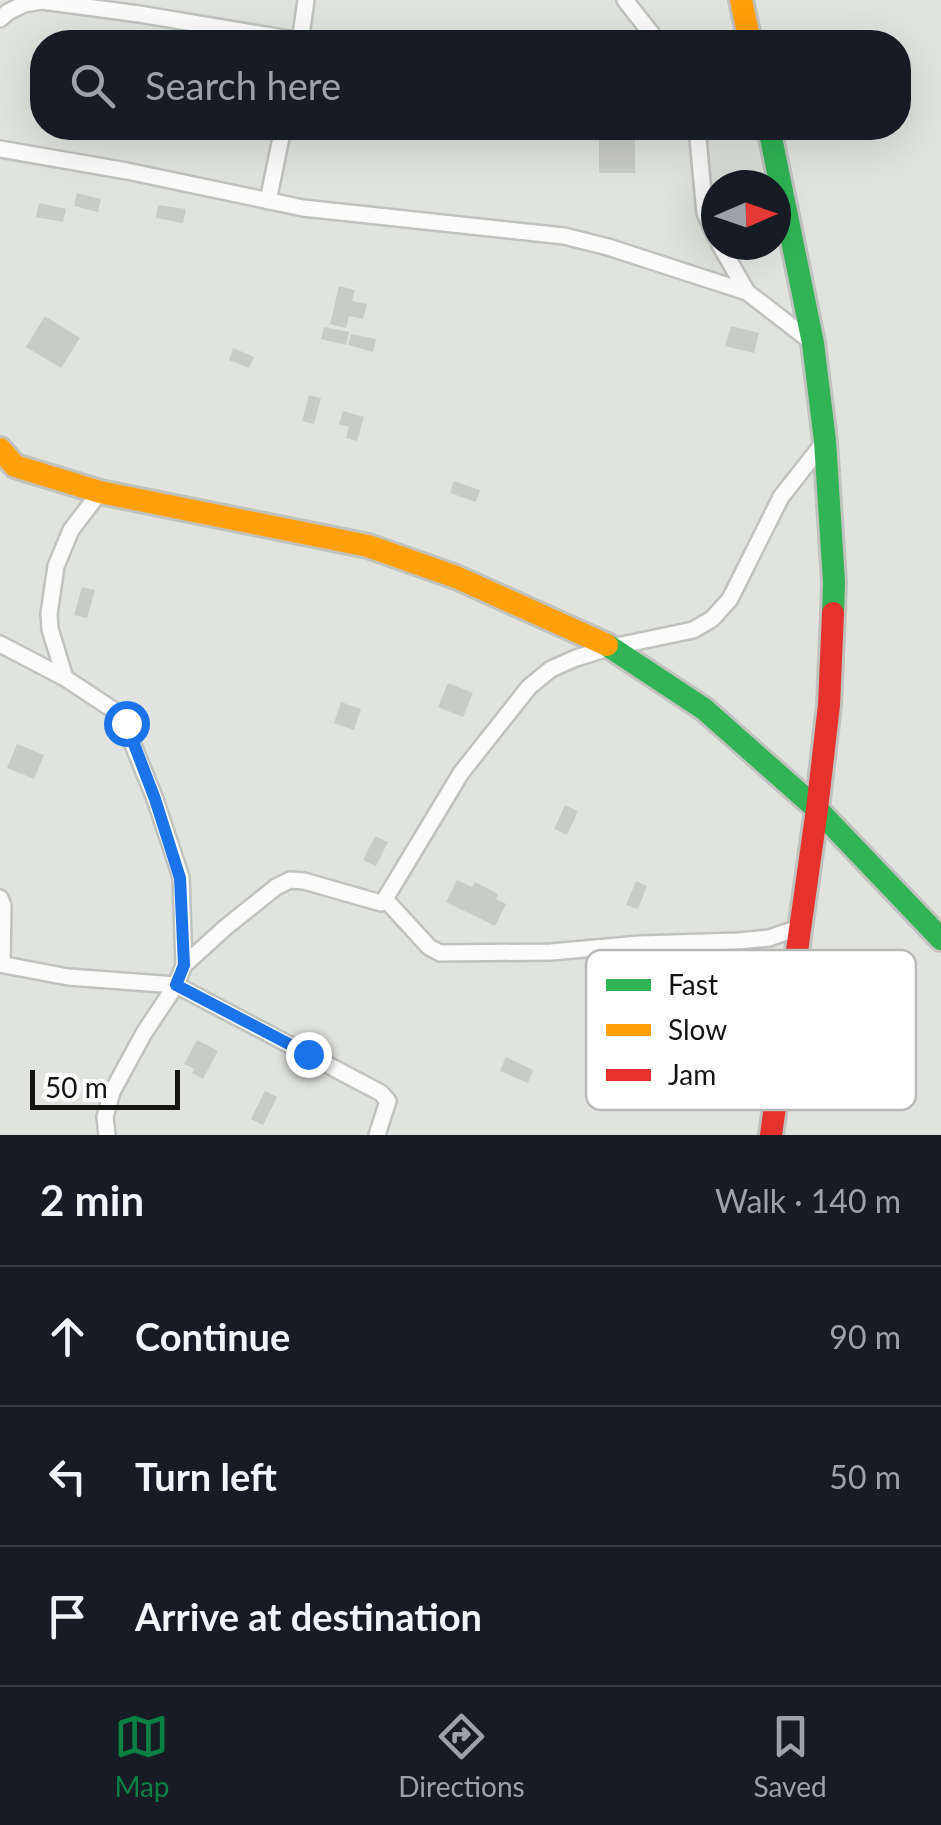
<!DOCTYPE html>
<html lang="en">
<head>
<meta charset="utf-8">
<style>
	:root { --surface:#171b24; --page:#20242c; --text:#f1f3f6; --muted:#9ea1a6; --line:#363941; --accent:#0b8043 }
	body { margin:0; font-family:Lato,sans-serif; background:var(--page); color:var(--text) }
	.compass { position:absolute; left:701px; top:170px; width:90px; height:90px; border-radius:50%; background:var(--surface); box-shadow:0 10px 40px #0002; rotate:88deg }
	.scale { position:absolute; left:30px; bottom:25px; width:150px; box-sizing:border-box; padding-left:10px; border:5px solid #141512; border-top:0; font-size:28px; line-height:35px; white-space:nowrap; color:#141512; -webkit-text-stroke:8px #fff; paint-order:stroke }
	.stop { position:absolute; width:30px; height:30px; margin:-22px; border:8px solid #1a73e8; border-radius:50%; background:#fff }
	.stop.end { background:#1a73e8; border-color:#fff; box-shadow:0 2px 10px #0008 }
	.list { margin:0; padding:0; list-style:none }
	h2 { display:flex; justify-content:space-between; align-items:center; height:130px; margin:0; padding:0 40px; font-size:42px }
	h2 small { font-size:32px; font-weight:400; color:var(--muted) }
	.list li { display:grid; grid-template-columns:65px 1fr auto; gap:30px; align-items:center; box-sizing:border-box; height:140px; padding:0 40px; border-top:2px solid var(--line) }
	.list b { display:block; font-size:38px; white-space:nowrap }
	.list em { font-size:32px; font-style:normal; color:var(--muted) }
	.icon { flex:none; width:55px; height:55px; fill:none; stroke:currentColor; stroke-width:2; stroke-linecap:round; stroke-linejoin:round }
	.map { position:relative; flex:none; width:941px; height:1135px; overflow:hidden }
	.search { position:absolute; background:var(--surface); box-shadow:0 10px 40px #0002; left:30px; right:30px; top:30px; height:110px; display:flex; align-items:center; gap:25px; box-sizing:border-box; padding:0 35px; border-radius:40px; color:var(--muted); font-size:38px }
	.sheet { height:550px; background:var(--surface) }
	nav { display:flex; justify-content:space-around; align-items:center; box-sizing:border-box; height:140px; border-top:2px solid var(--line); background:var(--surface); font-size:28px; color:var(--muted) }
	nav a { display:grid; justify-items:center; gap:5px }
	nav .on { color:var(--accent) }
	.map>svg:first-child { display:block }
	.building { fill:#c9cbc6 }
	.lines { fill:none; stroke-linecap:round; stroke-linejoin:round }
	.street-casing { stroke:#c0c2be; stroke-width:20 }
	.fast-casing { stroke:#c0c2be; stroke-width:28 }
	.slow-casing { stroke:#c0c2be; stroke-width:28 }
	.jam-casing { stroke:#c0c2be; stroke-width:28 }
	.street { stroke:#fafbfa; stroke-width:15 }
	.fast { stroke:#30b455; stroke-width:22 }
	.slow { stroke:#ff9f0a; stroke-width:22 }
	.jam { stroke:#e5322d; stroke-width:22 }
	.route { stroke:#1a73e8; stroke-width:12 }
	.key { fill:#fff; stroke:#b8b9b8; stroke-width:2.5 }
	.key-label { font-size:28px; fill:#141512 }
</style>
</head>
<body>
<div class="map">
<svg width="941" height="1135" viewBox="0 0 941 1135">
	<rect width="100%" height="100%" fill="#e1e4de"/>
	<g class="building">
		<rect x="599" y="135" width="36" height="38"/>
		<polygon points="77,193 101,199 98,212 74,206"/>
		<polygon points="39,203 66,209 63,222 36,217"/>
		<polygon points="158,205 186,209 183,223 156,218"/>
		<polygon points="339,286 355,290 352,301 367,304 363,319 349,316 346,328 330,324"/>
		<polygon points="45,316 80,338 61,368 26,347"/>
		<polygon points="731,326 759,333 754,353 725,346"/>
		<polygon points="324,327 349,332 346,345 321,339"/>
		<polygon points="351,334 376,339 373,352 348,345"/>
		<polygon points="233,348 254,357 249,368 229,360"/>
		<polygon points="309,395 321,398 314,424 302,421"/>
		<polygon points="343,411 364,417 357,441 346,438 349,427 339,424"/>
		<polygon points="454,481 480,490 476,502 450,493"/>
		<polygon points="82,587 95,590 87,618 74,615"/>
		<polygon points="448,683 473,693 463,717 438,707"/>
		<polygon points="341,702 361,709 354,730 334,723"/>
		<polygon points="17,744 44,755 34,779 7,768"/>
		<polygon points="565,805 578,811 567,835 554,829"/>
		<polygon points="375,836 388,842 376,866 363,860"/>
		<polygon points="457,880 472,887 475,882 498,894 496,899 506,904 495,926 446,902"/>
		<polygon points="636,881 647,886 638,909 626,905"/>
		<polygon points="197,1040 218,1051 203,1079 192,1073 194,1069 184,1064"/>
		<polygon points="506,1057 533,1070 528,1083 500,1071"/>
		<polygon points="265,1091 277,1097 263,1125 251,1119"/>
	</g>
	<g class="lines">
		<g class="street-casing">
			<g id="street">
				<polyline points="625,0 658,42"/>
				<polyline points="0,19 8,12 24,4 42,1 139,14 301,41"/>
				<polyline points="300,42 306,0"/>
				<polyline points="697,128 705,213 716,237"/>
				<polyline points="0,149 127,171 303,208 564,236 608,247 747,292 813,343"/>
				<polyline points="268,201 283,128"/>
				<polyline points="720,245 747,292"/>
				<polyline points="0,644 65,678 121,715 155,799 181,877 184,965 176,985 144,1033 112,1092 105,1117 107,1135"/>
				<polyline points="65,678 50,629 49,614 56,566 71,530 100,492"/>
				<polyline points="0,898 3,906 2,964"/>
				<polyline points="385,899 429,947 440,953 551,952 640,944 738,941 769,938 801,927"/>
				<polyline points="0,964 68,977 176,985 381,1093 388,1101 377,1135"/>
				<polyline points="184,965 226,927 276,887 290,880 304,881 381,903 385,899 461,773 529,687 551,669 576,658 612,647 693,630 712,619 730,599 781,497 825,441"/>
			</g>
		</g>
		<g class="fast-casing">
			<g id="fast">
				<polyline points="769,128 813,343 825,441 834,582 833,613"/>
				<polyline points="607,645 704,709 817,809 941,939"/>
			</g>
		</g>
		<g class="slow-casing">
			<g id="slow">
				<polyline points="741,0 750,42"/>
				<polyline points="0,449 15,466 100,492 368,546 456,577 607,645"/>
			</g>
		</g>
		<g class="jam-casing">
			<polyline id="jam" points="771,1135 817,809 829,705 833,613"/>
		</g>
		<use href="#street" class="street"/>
		<use href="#fast" class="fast"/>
		<use href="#slow" class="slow"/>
		<use href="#jam" class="jam"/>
	</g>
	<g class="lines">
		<polyline class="route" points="126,723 155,799 180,878 184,965 176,985 308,1054"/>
	</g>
	<rect x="586" y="950" width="330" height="160" rx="15" class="key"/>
	<rect x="606" y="979" width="45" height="12" fill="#30b455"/>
	<rect x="606" y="1024" width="45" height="12" fill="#ff9f0a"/>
	<rect x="606" y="1069" width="45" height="12" fill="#e5322d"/>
	<g class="key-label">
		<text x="668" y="995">Fast</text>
		<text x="668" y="1040">Slow</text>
		<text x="668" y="1085">Jam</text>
	</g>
</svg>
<svg class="compass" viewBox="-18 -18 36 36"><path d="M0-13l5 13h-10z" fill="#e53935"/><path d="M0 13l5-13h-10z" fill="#9ea1a6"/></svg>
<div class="scale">50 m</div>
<div class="stop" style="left:126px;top:723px"></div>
<div class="stop end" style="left:308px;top:1054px"></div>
<div class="search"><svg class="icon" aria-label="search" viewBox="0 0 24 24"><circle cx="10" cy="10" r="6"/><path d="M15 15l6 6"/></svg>Search here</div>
</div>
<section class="sheet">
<h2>2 min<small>Walk · 140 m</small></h2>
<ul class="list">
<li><svg class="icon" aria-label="ahead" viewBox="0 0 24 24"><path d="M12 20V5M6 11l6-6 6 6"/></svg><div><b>Continue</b></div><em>90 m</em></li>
<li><svg class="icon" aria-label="left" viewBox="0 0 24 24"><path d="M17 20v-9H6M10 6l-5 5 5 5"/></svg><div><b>Turn left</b></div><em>50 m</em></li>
<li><svg class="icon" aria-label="arrive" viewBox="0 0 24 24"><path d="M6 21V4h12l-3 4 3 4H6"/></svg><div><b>Arrive at destination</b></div></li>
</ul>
</section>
<nav>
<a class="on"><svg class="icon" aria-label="map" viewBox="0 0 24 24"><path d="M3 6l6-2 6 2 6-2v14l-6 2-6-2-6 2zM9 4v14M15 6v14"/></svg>Map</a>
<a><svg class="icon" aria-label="directions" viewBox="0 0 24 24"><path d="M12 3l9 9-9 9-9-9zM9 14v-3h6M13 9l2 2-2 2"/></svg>Directions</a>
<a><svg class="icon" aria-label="saved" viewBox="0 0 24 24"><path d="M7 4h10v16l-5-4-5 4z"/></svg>Saved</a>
</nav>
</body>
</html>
